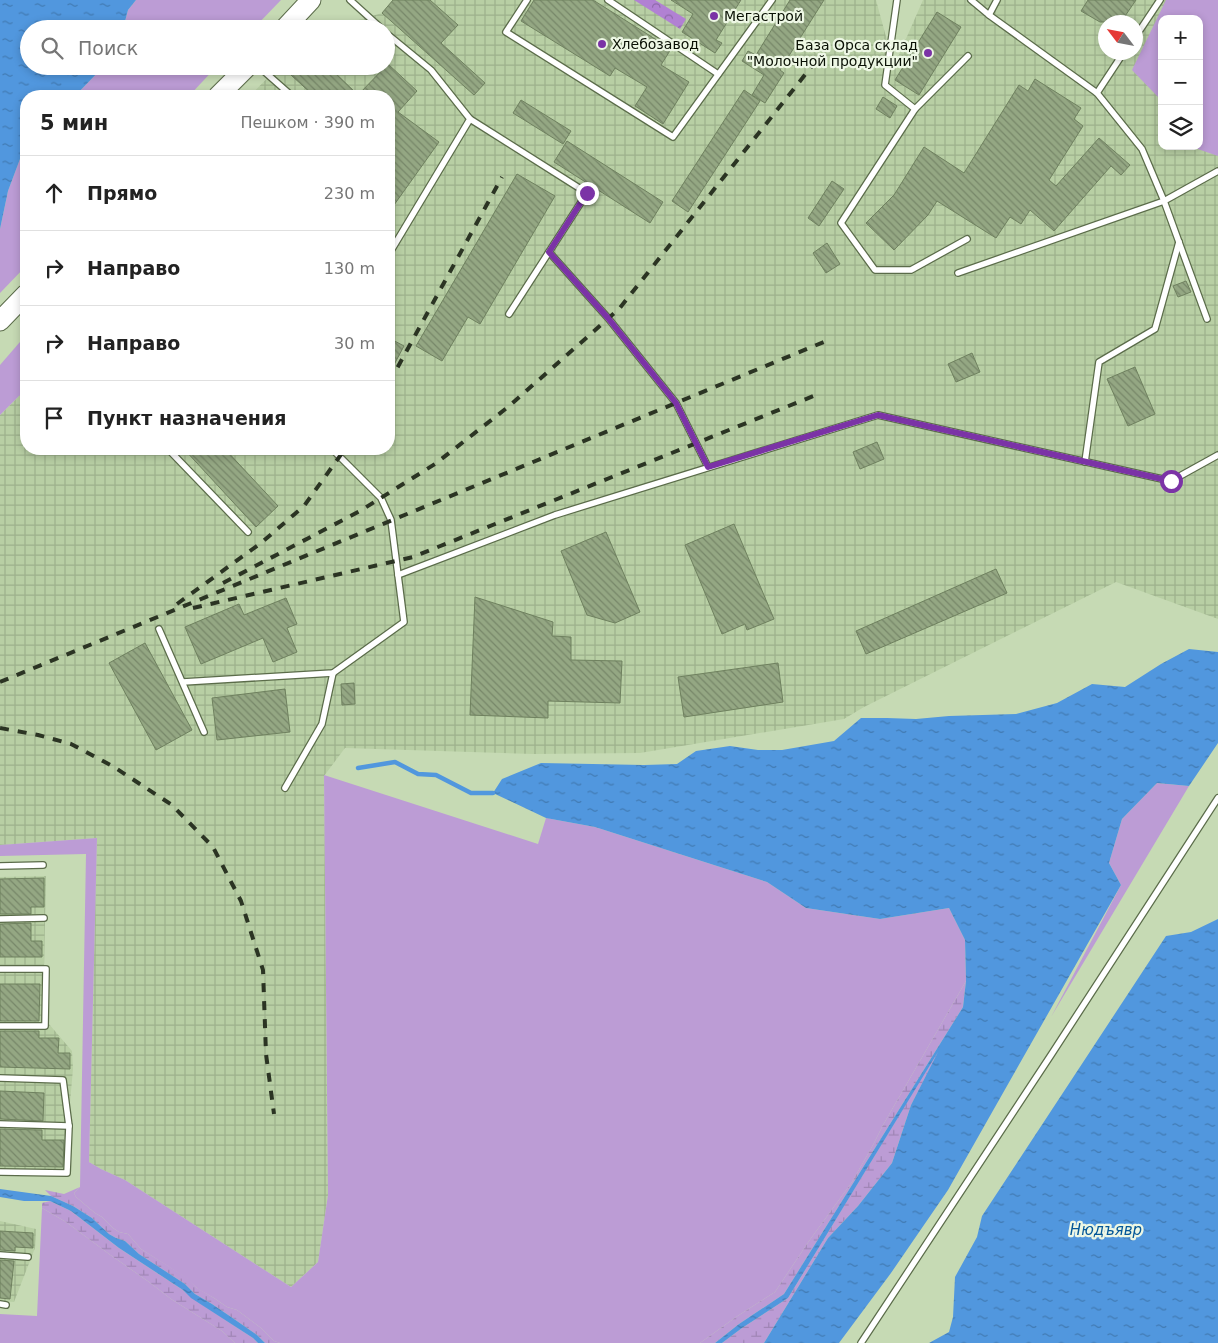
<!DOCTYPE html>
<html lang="ru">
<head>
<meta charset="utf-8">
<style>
	:root { --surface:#fff; --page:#f2f2f2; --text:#222; --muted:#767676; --line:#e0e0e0 }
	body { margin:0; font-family:"DejaVu Sans",sans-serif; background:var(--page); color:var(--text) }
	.controls { position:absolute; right:15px; top:15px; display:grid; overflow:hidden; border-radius:10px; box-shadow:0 2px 8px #0003 }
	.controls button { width:45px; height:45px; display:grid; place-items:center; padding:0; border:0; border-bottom:1px solid var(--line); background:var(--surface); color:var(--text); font:25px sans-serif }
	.compass { position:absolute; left:1098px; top:15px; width:45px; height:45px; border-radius:50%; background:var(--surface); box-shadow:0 2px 8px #0003; rotate:302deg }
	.stop { position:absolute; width:15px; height:15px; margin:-11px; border:4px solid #7b33a6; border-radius:50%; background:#fff }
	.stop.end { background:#7b33a6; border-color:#fff; box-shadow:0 1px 5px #0008 }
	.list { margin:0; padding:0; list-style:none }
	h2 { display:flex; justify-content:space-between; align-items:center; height:65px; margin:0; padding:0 20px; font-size:21px }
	h2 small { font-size:16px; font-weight:400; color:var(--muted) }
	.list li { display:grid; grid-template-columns:32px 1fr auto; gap:15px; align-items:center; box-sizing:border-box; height:75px; padding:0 20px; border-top:1px solid var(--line) }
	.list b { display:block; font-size:19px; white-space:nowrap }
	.list em { font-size:16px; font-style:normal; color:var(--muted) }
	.icon { flex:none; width:28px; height:28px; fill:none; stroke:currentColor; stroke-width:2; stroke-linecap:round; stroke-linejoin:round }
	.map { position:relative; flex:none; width:1218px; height:1343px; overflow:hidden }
	.search { position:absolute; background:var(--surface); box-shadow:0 2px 8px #0003; left:20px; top:20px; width:375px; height:55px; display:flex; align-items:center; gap:12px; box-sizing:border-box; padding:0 18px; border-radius:28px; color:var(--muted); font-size:19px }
	.panel { position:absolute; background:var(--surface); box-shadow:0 2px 8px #0003; left:20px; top:90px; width:375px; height:365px; border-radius:20px }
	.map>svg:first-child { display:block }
	.industrial { fill:url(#industrial-grid); fill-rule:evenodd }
	.grass { fill:#bc9cd5 }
	.forest { fill:url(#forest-crowns) }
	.wetland { fill:url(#wetland-marsh) }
	.water { fill:url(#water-ripples) }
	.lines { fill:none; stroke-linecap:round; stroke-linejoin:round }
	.stream { stroke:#5197de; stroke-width:4.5 }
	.building { fill:url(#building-back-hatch); stroke:#6f815f }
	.service-casing { stroke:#5b6c4a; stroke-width:8 }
	.primary-casing { stroke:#5b6c4a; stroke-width:21 }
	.service { stroke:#fff; stroke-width:5.5 }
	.primary { stroke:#fff; stroke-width:19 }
	.rail { stroke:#2b3423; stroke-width:4; stroke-dasharray:9 9; stroke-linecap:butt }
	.route { stroke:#7b33a6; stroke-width:6 }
	.poi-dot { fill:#7b33a6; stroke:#edf7e4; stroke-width:2 }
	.labels { text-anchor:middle; stroke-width:4.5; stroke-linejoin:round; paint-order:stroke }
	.poi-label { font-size:14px; fill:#091004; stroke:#edf7e4; text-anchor:start }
	.water-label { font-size:15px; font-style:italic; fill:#045798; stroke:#edf7e4 }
</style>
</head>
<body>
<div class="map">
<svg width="1218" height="1343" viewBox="0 0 1218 1343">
	<defs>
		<pattern id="industrial-grid" width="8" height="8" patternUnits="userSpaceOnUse" patternTransform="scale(1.25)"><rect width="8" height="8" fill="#b8cfa4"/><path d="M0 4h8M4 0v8" fill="none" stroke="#9db18c"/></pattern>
		<pattern id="forest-crowns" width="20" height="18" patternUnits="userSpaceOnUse" patternTransform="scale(1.25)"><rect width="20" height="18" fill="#b181d3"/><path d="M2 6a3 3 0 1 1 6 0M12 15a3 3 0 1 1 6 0" fill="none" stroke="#8e68a9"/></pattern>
		<pattern id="wetland-marsh" width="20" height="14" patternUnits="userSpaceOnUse" patternTransform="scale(1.25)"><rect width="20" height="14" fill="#bc9cd5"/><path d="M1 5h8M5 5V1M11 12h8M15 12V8" fill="none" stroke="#a085b5"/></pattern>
		<pattern id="water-ripples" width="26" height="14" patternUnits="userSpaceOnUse" patternTransform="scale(1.25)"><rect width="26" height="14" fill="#5197de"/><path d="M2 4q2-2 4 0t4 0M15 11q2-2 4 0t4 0" fill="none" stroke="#417ab2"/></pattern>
		<pattern id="building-back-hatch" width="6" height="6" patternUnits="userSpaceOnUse" patternTransform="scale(1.25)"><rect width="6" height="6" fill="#94a783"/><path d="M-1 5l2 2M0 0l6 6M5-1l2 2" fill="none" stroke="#778769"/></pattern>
	</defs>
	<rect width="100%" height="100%" fill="#c6dab4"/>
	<g class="industrial">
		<path d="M394,0h276l51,31 21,-31h134l18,66 29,-66h295v619l-102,-37 -252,125 -20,12 -204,34 -106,1 -189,-6 -21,28 4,419 -10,67 -27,25 -166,-107 -24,-11 -12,-7 8,-324 -97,7v-430l26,-26v60h363v-353h-139l29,-30h107v-37h-58l54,-16zM1162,19h37v127h-37zM1106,22h30v30h-30z"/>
		<polygon points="46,876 43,1017 72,1051 73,1069 64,1170 0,1169 0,877"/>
		<polygon points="0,1221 36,1229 35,1248 14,1302 0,1301"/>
	</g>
	<g class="grass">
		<polygon points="136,0 281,0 253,29 123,29 128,10"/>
		<polygon points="1166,0 1218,0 1218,156 1189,146 1199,146 1199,19 1162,19 1162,108 1159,98 1132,70"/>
		<polygon points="104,66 217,66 189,96 75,96"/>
		<polygon points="26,147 26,266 0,293 0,229 8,191 23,151"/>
		<polygon points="26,335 26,389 0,415 0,365"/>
		<polygon points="324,775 538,844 546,818 595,827 767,882 806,908 880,919 949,908 965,940 966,981 883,1125 873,1145 852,1182 809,1241 775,1292 736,1317 700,1343 280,1343 274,1341 261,1328 237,1310 227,1307 214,1298 198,1289 188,1279 141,1249 128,1234 119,1232 113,1228 102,1217 95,1213 76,1197 74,1193 80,1187 86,854 0,856 0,845 97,838 89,1162 101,1169 125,1180 291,1287 318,1262 328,1195"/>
		<polygon points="1157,783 1189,786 1051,1017 1121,885 1109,863 1122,819"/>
		<polygon points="42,1208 66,1222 109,1254 149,1282 171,1299 222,1331 235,1343 0,1343 0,1314 37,1316"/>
	</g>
	<polygon class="forest" points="634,0 655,0 686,19 680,29"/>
	<g class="wetland">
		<polygon points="966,981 963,1007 784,1294 739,1324 715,1343 700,1343 736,1317 775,1292 809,1241 852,1182 873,1145 883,1125"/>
		<polygon points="943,1043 911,1105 892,1163 858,1206 828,1238 764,1343 722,1343 742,1328 788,1298"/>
		<polygon points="80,1187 74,1193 76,1197 95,1213 102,1217 113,1228 119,1232 128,1234 141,1249 189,1279 197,1288 214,1298 227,1307 237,1310 261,1328 274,1341 280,1343 265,1343 257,1335 234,1319 212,1304 195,1294 185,1284 139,1254 125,1241 116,1238 109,1234 92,1218 73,1206 51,1196 45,1190 64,1194"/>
		<polygon points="50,1201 71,1211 119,1248 183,1290 192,1298 253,1338 258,1343 235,1343 222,1331 171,1299 149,1282 109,1254 66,1222 42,1208 42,1203"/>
	</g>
	<g class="water">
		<polygon points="0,0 136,0 128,10 123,29 29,29 29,66 104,66 75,96 26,96 26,147 23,151 8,191 0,229"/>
		<polygon points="1189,649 1218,652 1218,743 1189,786 1157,783 1122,819 1109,863 1121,885 948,1190 891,1273 839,1343 764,1343 828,1238 858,1206 892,1163 911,1105 938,1052 788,1298 742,1328 722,1343 715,1343 739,1324 784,1294 963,1007 966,981 965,940 949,908 880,919 806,908 767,882 595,827 546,818 493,793 502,779 541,763 644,765 677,764 696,751 730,746 758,750 782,750 834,741 861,718 887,718 916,719 949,716 1016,714 1057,703 1092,684 1125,687 1161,664"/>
		<polygon points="1218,919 1218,1343 929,1343 949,1332 953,1317 955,1277 977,1237 982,1216 1166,936 1191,932"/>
		<polygon points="0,1189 51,1196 73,1206 92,1218 109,1234 116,1238 125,1241 139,1254 185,1284 195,1294 212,1304 234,1319 257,1335 265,1343 258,1343 253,1338 191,1298 183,1290 119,1248 71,1211 50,1201 24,1201 0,1197"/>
	</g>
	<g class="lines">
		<polyline class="stream" points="358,768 395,762 418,774 436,775 471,793 493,793"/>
	</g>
	<g class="building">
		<polygon points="393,0 430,0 458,25 441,43 485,83 474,95 382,13"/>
		<polygon points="534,0 593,0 671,49 661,65 689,82 663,124 635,106 647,87 615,68 610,76 521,21"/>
		<polygon points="671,0 741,0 716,40 722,43 715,53 682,32 693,14"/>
		<polygon points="790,0 824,0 780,70 784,73 765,103 752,95 764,75 742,61 748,51 756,55"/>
		<polygon points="1088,0 1136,0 1121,22 1100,22 1081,11"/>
		<polygon points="937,12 961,27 919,95 895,80"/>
		<polygon points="388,64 417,91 398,112 439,142 389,212 389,96 314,96 291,75 300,66 328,66 358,95"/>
		<polygon points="1035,79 1081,108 1074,119 1083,126 1049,180 1056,186 1099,138 1130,165 1121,175 1111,166 1054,231 1030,210 1021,224 1010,217 996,238 937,201 928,215 894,250 866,223 894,195 924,147 964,173 1019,85 1028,91"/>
		<polygon points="744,90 760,101 688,212 672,201"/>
		<polygon points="883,97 897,106 890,118 876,109"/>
		<polygon points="521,100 571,131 563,144 513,113"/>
		<polygon points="567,141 663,202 650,223 554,162"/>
		<polygon points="517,174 555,196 480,324 468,317 442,361 416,346"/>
		<polygon points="832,181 844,189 819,226 808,218"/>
		<polygon points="827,243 840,264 826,273 813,253"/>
		<polygon points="1186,281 1191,292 1178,297 1173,286"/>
		<polygon points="389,338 404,346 389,374"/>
		<polygon points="972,353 980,372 956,382 948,364"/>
		<polygon points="1135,367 1155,414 1128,426 1107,379"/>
		<polygon points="877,442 884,459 860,469 853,452"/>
		<polygon points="184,449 225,449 278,506 256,527"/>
		<polygon points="734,524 774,619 747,630 745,624 722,634 685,545"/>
		<polygon points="606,532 640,612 615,623 587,615 561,551"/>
		<polygon points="996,569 1007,593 866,654 856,631"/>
		<polygon points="475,597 553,622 552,636 571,637 571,660 622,661 620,703 548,701 548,718 470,715"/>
		<polygon points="286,598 297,624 287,628 297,652 273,662 263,638 201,664 185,627 239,604 244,615"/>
		<polygon points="145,643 192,730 156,750 109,663"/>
		<polygon points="778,663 783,702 684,717 678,677"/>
		<polygon points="354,683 355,704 342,705 341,684"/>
		<polygon points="285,689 290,732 217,740 212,698"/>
		<polygon points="44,878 44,907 31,907 31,914 0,914 0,879"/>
		<polygon points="31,923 31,941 42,941 42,957 0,957 0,924"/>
		<polygon points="0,984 40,984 39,1021 0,1021"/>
		<polygon points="0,1031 39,1031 39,1038 59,1038 58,1053 70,1053 70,1069 0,1067"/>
		<polygon points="0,1091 44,1093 43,1121 0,1119"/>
		<polygon points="0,1129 42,1130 42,1140 64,1140 63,1167 0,1166"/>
		<polygon points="0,1231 33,1233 33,1248 15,1247 15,1251 0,1250"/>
		<polygon points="0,1260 14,1261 10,1299 0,1298"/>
	</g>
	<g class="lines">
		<g class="service-casing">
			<g id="service">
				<polyline points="350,0 382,29"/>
				<polyline points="527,0 506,32 673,137 772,0"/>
				<polyline points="608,0 718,74"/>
				<polyline points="897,0 885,85 915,109 968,56"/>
				<polyline points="971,0 989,15 997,0"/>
				<polyline points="989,15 1097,93 1142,149 1164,201 1207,319"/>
				<polyline points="386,33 431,70 470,119 389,254"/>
				<polyline points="1136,36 1160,0"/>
				<polyline points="258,66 292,96"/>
				<polyline points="1097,93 1124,52"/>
				<polyline points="915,109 841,223 875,270 911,270 967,239"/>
				<polyline points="470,119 587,193 509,314"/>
				<polyline points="549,252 608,318 676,403 708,467"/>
				<polyline points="958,273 1164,201 1218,171"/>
				<polyline points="168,449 248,532"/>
				<polyline points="1085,462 1099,362 1155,329 1179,242"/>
				<polyline points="398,575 555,515 878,415 1171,481 1218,455"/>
				<polyline points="159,629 204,732"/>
				<polyline points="183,682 333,673 404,622 391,520 381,498 332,449"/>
				<polyline points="285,788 322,724 333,673"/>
				<polyline points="0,866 43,865"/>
				<polyline points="0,919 44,918"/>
				<polyline points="0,969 46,969 45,1026 0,1026"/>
				<polyline points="0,1078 63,1080 69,1126 67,1173 0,1172"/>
				<polyline points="0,1124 69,1126"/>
				<polyline points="0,1255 28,1257"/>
				<polyline points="0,1304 6,1305"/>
				<polyline points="861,1343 1051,1055 1218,798"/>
			</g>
		</g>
		<g class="primary-casing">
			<g id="primary">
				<polyline points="284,29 311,0"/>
				<polyline points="218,96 248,66"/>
				<polyline points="0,321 26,294"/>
			</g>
		</g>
		<use href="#service" class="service"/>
		<use href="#primary" class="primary"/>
		<g class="rail">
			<polyline points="389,383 502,177"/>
			<polyline points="223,583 360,511 435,464 508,407 619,309 812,66"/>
			<polyline points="177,604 261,543 304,506 345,449"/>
			<polyline points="193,608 413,557 821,393"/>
			<polyline points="0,682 831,339"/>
			<polyline points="0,728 38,735 71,744 114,767 172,805 213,847 241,901 263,970 266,1054 274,1114"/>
		</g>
	</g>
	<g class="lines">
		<polyline class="route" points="587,193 549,252 608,318 676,403 708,467 878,415 1171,481"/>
	</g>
	<g class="poi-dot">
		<circle cx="714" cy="16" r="5"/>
		<circle cx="602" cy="44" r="5"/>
		<circle cx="928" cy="53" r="5"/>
	</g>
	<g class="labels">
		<g class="poi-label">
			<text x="724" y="21">Мегастрой</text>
			<text x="612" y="49">Хлебозавод</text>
			<text x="918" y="50" text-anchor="end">База Орса склад<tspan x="918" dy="16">"Молочной продукции"</tspan></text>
		</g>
		<g class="water-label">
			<text x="1106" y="1235">Нюдъявр</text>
		</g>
	</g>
</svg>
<div class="controls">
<button>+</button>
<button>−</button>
<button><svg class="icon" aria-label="layers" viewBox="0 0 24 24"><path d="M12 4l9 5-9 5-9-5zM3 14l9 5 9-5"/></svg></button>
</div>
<svg class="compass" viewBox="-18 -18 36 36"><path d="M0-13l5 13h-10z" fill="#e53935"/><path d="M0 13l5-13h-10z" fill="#767676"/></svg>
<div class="stop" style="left:1171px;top:481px"></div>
<div class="stop end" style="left:587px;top:193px"></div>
<div class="search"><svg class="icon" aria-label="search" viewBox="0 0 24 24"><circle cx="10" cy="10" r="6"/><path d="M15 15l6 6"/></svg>Поиск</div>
<section class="panel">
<h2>5 мин<small>Пешком · 390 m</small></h2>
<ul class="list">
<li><svg class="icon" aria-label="ahead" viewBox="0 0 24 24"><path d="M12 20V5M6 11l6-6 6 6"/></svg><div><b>Прямо</b></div><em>230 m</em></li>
<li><svg class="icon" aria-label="right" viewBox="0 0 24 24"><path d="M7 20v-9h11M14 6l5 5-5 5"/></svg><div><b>Направо</b></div><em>130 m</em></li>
<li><svg class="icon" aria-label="right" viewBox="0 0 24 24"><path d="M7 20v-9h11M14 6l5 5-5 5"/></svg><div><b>Направо</b></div><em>30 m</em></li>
<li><svg class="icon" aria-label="arrive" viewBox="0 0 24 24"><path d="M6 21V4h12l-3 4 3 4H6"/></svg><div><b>Пункт назначения</b></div></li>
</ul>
</section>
</div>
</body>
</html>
